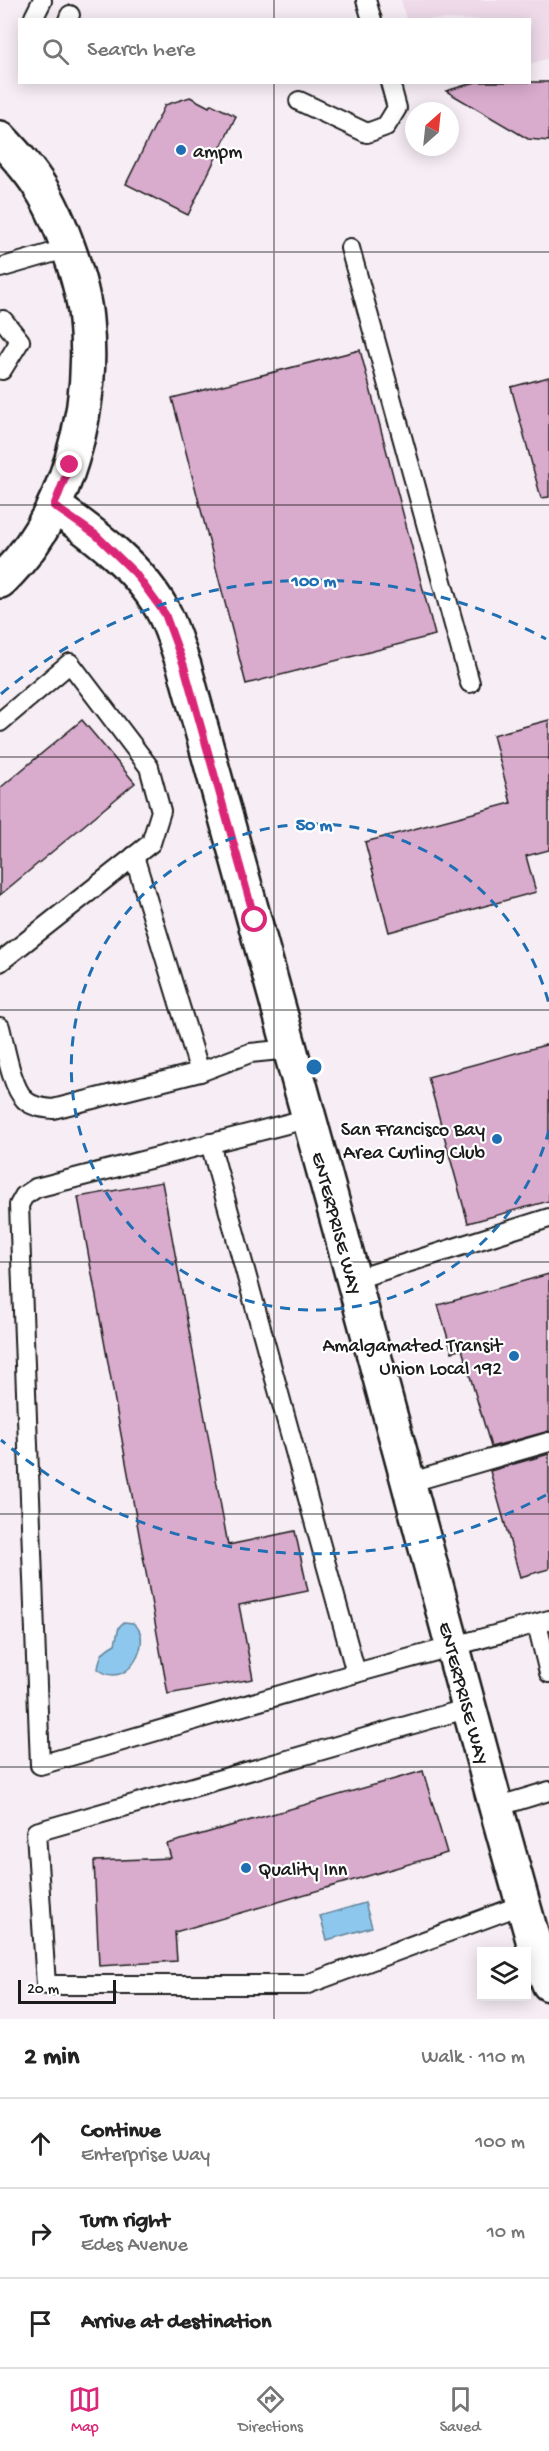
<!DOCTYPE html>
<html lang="en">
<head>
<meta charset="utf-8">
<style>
	:root { --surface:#fff; --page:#f6f6f6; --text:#222; --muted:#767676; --line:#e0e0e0; --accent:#db2777 }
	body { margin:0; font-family:"Gochi Hand",sans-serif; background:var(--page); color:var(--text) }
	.controls { position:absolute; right:18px; bottom:18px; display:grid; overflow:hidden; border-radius:0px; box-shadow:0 3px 15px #0003 }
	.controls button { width:54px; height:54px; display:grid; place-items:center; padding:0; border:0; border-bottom:2px solid var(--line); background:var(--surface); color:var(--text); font:30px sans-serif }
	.compass { position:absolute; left:405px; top:102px; width:54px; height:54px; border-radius:50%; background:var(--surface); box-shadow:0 3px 15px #0003; rotate:27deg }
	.scale { position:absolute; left:18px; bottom:15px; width:98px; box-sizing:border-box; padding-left:6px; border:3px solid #1c1c1c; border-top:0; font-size:16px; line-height:21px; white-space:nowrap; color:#1c1c1c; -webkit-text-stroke:4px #fff; paint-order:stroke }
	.stop { position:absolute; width:18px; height:18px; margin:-14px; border:4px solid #db2777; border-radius:50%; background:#fff }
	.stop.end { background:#db2777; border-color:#fff; box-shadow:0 2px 6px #0008 }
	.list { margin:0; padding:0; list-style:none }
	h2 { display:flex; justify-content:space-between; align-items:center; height:78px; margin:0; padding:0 24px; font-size:26px }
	h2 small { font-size:20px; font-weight:400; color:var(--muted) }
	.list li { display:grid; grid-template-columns:39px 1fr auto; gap:18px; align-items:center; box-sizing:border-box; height:90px; padding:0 24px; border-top:2px solid var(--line) }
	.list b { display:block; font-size:22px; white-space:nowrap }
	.list p { margin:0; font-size:20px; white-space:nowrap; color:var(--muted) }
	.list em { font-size:20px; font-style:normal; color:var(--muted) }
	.icon { flex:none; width:33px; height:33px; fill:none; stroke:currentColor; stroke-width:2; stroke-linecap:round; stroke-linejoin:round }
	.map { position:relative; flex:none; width:549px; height:2019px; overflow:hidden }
	.search { position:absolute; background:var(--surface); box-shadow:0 3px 15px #0003; left:18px; right:18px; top:18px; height:66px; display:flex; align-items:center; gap:15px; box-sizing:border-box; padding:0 21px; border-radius:0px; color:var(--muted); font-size:22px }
	.sheet { height:348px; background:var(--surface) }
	nav { display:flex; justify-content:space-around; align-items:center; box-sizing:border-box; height:84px; border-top:2px solid var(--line); background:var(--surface); font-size:16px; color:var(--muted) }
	nav a { display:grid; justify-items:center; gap:3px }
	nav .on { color:var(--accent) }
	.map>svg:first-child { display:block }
	.built { fill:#eedae9 }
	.water { fill:#8ec7ed; stroke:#608399; stroke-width:1.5 }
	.building { fill:#d9abcd; stroke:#1c1c1c; stroke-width:1.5 }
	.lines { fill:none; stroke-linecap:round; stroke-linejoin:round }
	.lane-casing { stroke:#1c1c1c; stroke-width:22 }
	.street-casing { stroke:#1c1c1c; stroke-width:38 }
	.secondary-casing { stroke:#1c1c1c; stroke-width:38 }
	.lane { stroke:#fff; stroke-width:18 }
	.street { stroke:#fff; stroke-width:33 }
	.secondary { stroke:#fff; stroke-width:33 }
	.route { stroke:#db2777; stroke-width:8 }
	.grid { fill:none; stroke:#1c1c1c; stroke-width:1.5; stroke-opacity:0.55 }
	.ring { fill:none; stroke:#1f6fb2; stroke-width:3; stroke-dasharray:10 8 }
	.poi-dot { fill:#1f6fb2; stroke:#fff; stroke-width:2 }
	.labels { text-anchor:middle; stroke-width:4.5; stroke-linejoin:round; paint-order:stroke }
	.poi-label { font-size:20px; fill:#1c1c1c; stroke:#fff; text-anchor:start }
	.street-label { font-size:20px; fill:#1c1c1c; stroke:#fff }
	.centre { fill:#1f6fb2; stroke:#fff; stroke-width:3 }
	.ring-label { font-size:18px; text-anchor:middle; font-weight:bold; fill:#1f6fb2; stroke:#fff; stroke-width:4.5; stroke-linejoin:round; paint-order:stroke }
</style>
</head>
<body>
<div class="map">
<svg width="549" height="2019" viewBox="0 0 549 2019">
	<rect width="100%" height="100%" fill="#f7eef5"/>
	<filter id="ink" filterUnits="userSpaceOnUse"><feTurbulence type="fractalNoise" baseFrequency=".0167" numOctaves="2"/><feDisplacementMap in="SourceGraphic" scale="12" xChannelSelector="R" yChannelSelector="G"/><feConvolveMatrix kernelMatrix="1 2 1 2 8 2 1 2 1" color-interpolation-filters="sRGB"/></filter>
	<g filter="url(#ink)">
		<polygon class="built" points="401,0 549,0 549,58 530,64 530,20 406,19"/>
		<g class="water">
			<path d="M124,1622l9,1c2,2 5,4 6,7 10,17 -13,61 -41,39 2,-14 4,-18 17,-25l4,-17z"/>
			<polygon points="365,1903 372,1927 327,1940 320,1916"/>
		</g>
		<g class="building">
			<polygon points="476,82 549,82 549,141 528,139 446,91"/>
			<polygon points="190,97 209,107 211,104 236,116 188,215 126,184 165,105"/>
			<polygon points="360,350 435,635 246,684 172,398"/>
			<polygon points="549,377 549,497 541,498 511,387"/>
			<polygon points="82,720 135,783 0,895 0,788"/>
			<polygon points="549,720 549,850 526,856 536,892 389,932 365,842 511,803 493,735"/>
			<polygon points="549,1044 549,1201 468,1223 428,1077"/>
			<polygon points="162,1182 228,1545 295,1531 308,1591 239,1605 253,1679 168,1694 78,1197"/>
			<polygon points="549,1274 549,1431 491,1447 462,1349 452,1352 438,1305"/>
			<polygon points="549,1454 549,1569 520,1577 490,1471"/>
			<polygon points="423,1771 447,1853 175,1932 177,1961 99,1966 94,1861 171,1858 167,1844"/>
		</g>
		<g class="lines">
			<g class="lane-casing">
				<g id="lane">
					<polyline points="366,0 372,20"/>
					<polyline points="34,17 42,1"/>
					<polyline points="68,20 70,15"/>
					<polyline points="299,101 367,133 386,126 397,108 390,82"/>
					<polyline points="350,248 470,683"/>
					<polyline points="0,268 69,248"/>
					<polyline points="2,370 20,341 3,320"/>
					<polyline points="0,722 70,663 149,767 161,811 151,843 0,962"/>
					<polyline points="134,856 200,1072"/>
					<path d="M0,1027c5,19 11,59 25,73 7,7 19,8 28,9l147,-37 50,-19 40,-4"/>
					<polyline points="310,1118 36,1188 24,1196 19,1205 40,1765 356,1673 549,1620"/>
					<polyline points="210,1143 356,1673"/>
					<polyline points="353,1280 549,1218"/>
					<polyline points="408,1483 549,1442"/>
					<polyline points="537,1624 549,1673"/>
					<polyline points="469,1708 36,1832 46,1985 305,1985 524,1904"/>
					<polyline points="496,1807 549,1791"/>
				</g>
			</g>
			<g class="street-casing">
				<path id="street" d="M54,506c41,29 88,63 111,109 8,16 13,35 19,51l155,560 157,581 39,140 14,37"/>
			</g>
			<g class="secondary-casing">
				<path id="secondary" d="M0,138c14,15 29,31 40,49 20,31 43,96 46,133 9,89 -19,198 -86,261"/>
			</g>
			<use href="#lane" class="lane"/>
			<use href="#street" class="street"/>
			<use href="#secondary" class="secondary"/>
		</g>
	</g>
	<g class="lines" filter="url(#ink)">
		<polyline class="route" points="70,465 54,506 96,535 135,573 165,614 184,666 255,920"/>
	</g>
	<path class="grid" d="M274,0v20M274,82v1937M0,252h549M0,505h549M0,757h549M0,1010h549M0,1262h549M0,1514h549M0,1767h549"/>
	<g class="ring">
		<path d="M549 1130A243 243 0 1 1 549 1004"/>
		<path d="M546 1495A487 487 0 0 1 1 1440M1 694A487 487 0 0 1 546 639"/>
	</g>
	<g class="poi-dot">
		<circle cx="181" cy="150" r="6"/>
		<circle cx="497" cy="1139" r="6"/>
		<circle cx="514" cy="1356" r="6"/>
		<circle cx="246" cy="1868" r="6"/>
	</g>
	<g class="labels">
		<g class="poi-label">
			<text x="193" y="157">ampm</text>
			<text x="485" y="1135" text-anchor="end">San Francisco Bay<tspan x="485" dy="23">Area Curling Club</tspan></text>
			<text x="502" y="1351" text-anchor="end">Amalgamated Transit<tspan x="502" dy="23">Union Local 192</tspan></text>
			<text x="258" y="1875">Quality Inn</text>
		</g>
		<g class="street-label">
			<text transform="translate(338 1223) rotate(75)" y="7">ENTERPRISE WAY</text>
			<text transform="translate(465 1693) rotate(75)" y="7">ENTERPRISE WAY</text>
		</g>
	</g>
	<circle cx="314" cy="1067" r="9" class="centre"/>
	<g class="ring-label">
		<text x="314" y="586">100 m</text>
		<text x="314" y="830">50 m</text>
	</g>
</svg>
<div class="controls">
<button><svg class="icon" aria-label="layers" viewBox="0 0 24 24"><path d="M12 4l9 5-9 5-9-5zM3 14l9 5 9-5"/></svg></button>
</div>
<svg class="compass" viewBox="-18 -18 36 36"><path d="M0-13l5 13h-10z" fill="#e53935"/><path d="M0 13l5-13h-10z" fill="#767676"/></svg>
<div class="scale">20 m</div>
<div class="stop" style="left:255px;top:920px"></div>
<div class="stop end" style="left:70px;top:465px"></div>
<div class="search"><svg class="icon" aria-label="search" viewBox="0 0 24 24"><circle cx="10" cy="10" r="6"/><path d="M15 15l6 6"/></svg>Search here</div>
</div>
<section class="sheet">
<h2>2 min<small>Walk · 110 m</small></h2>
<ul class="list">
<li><svg class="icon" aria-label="ahead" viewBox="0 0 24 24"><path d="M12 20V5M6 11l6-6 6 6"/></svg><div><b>Continue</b><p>Enterprise Way</p></div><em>100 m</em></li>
<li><svg class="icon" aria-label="right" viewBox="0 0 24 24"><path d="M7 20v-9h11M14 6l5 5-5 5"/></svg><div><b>Turn right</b><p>Edes Avenue</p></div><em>10 m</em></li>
<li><svg class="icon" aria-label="arrive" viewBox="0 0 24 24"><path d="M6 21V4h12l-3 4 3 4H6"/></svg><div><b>Arrive at destination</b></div></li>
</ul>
</section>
<nav>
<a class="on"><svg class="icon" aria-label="map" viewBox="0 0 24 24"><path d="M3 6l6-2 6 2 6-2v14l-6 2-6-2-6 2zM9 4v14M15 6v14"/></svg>Map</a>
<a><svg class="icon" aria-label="directions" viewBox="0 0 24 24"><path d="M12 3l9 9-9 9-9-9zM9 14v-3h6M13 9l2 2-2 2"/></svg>Directions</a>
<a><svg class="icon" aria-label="saved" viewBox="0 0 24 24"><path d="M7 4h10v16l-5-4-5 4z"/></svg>Saved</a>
</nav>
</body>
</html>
